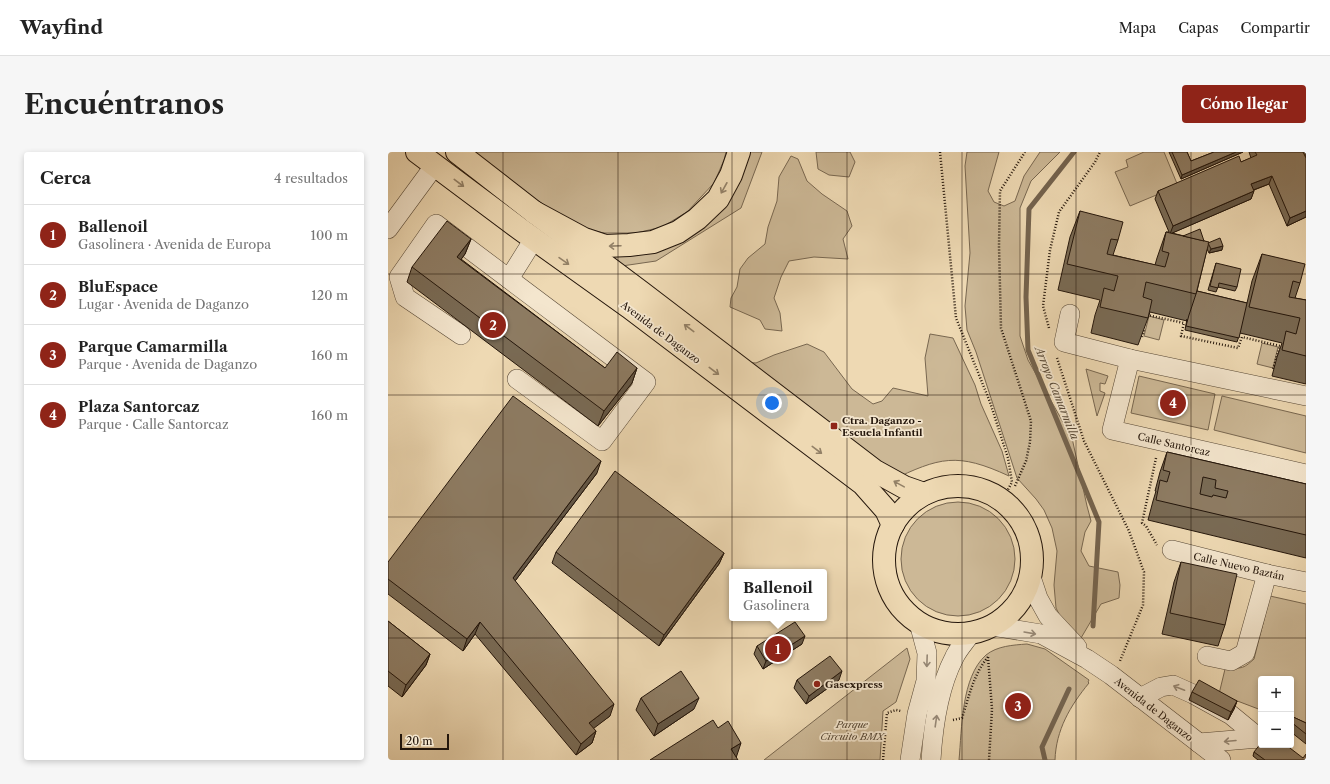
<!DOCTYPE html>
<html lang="es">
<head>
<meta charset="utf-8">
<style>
	:root { --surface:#fff; --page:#f6f6f6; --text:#222; --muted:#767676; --line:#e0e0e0; --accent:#8f2418 }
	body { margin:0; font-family:"Libre Caslon Text",serif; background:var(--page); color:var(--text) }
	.controls { position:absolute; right:12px; bottom:12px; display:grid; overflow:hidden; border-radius:4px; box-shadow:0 2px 6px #0003 }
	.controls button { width:36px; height:36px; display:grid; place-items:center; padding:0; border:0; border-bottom:1px solid var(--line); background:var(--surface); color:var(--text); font:20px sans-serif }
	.scale { position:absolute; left:12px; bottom:10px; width:49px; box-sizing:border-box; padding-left:4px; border:2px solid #24160b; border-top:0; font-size:11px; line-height:14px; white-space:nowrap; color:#24160b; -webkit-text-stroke:3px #f4e6ce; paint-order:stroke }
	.you { position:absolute; left:384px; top:251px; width:14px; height:14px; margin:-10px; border:3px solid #fff; border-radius:50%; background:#1a73e8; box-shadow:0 0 0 6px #1a73e833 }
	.badge { display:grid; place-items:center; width:26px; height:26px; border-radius:50%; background:var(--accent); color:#fff; font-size:13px; font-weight:700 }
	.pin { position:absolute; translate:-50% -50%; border:2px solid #fff; box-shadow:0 1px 4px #0006 }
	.popup { position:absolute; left:341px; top:417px; width:98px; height:52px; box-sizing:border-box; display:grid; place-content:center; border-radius:4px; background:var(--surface); filter:drop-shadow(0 1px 3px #0005); font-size:13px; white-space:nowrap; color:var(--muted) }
	.popup b { font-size:15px; color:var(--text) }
	.popup::after { content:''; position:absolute; left:50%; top:100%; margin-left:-8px; border:8px solid transparent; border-top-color:var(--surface) }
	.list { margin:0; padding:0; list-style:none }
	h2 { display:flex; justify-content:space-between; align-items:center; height:52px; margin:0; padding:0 16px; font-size:17px }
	h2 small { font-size:13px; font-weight:400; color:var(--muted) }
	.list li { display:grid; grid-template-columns:26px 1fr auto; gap:12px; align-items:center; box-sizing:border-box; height:60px; padding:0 16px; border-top:1px solid var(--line) }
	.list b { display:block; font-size:15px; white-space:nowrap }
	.list p { margin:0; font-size:13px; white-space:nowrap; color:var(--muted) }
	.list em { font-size:13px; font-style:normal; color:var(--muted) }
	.map { position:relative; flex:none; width:918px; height:608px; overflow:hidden; border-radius:4px }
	header { display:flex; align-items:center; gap:24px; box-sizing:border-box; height:56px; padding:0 20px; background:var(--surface); border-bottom:1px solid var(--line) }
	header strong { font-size:19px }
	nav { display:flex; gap:22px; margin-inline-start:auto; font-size:14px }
	.intro { display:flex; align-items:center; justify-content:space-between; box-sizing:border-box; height:96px; padding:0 24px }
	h1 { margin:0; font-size:28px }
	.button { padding:10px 18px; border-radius:4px; background:var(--accent); color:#fff; font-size:14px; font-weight:700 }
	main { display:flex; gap:24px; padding:0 24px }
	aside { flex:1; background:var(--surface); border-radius:4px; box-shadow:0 2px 6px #0003 }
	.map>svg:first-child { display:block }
	.green { fill:#ccb896; stroke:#786750 }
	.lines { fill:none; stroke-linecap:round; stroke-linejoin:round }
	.stream { stroke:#74634e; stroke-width:5 }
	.minor-casing { stroke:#564735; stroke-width:20 }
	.major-casing { stroke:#24160b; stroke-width:24 }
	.highway-casing { stroke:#24160b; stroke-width:24 }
	.path { stroke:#24160b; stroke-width:2.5; stroke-dasharray:1 2; stroke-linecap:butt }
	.minor { stroke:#f4e6ce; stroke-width:19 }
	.major { stroke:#eed9b3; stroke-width:22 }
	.highway { stroke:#eed9b3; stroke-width:22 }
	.wall { fill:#796a54; stroke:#24160b }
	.shaded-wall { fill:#635645; stroke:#24160b }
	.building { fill:#8d7b62; stroke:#24160b; fill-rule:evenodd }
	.oneway { stroke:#938167 }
	.oneway2 { stroke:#968876 }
	.grid { fill:none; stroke:#24160b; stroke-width:1; stroke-opacity:0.55 }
	.poi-dot { fill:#8f2418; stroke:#f4e6ce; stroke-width:1.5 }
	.labels { text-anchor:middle; stroke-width:3.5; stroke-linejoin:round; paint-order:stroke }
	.street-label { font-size:10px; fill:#24160b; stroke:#f4e6ce }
	.poi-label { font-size:10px; font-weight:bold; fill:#24160b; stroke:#f4e6ce; text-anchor:start }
	.park-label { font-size:10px; font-style:italic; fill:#564735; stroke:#f4e6ce }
	.water-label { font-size:11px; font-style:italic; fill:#594a37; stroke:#f4e6ce }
</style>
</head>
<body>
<header>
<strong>Wayfind</strong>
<nav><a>Mapa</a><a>Capas</a><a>Compartir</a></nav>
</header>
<div class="intro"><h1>Encuéntranos</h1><a class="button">Cómo llegar</a></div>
<main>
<aside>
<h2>Cerca<small>4 resultados</small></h2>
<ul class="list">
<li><span class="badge">1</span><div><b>Ballenoil</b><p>Gasolinera · Avenida de Europa</p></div><em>100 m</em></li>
<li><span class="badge">2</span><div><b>BluEspace</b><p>Lugar · Avenida de Daganzo</p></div><em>120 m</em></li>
<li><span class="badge">3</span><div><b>Parque Camarmilla</b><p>Parque · Avenida de Daganzo</p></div><em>160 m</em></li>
<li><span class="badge">4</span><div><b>Plaza Santorcaz</b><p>Parque · Calle Santorcaz</p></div><em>160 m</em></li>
</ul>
</aside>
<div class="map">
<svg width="918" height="608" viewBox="0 0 918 608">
	<rect width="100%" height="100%" fill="#eed9b3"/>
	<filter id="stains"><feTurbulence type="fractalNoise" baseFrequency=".005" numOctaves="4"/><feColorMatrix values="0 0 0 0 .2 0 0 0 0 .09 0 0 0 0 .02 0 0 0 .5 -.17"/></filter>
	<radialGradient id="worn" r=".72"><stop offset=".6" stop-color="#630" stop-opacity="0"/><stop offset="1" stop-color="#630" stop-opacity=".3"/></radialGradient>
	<g class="green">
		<polygon points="87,0 338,0 336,8 326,31 299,60 274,75 248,81 217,81 193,77 153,56"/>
		<path d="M358,0h16l-21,56 -85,53 -41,6 -6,3 104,68 28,24 15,1 18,-8 33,-11 17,8 28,37 21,15 9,-3 11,-13 35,8 -3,-38 5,-24 23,4 22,47 6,19 21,47 7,25c-52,-24 -69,-19 -119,5l-284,-203 -44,-38c12,4 25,10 37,11 69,10 131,-33 147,-99z"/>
		<polygon points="428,0 462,0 467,10 461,25 441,23 430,17"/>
		<polygon points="579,0 611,0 600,39 606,50 616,54 627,49 636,24 652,0 672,0 643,29 632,56 632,184 640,208 684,286 699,354 703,369 697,380 693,399 701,414 730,420 732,433 731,446 713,452 693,486 674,468 668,456 666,433 669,399 664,376 656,358 648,347 629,326 588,200 579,178 577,154 582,101 577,14"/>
		<polygon points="756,0 776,0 790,34 742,54 727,20 740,15 738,8"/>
		<polygon points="403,4 410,7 419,29 434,42 459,59 464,74 455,87 460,107 426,105 401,109 393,125 386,146 392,161 394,179 377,177 372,168 342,155 343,146 349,135 352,117 360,106 377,92 380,75 389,49 391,25"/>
		<polygon points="761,164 776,168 771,188 756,184"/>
		<polygon points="874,191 890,195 885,216 869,212"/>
		<polygon points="698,217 720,224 717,232 712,231 712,239 717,241 709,264"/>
		<polygon points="751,224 827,242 820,278 743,261"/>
		<polygon points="834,244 918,264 918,301 826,278"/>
		<circle cx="570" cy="407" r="57"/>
		<path d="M882,444l36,8v127l-15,-8v-44h-30v31l-42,-16 7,-29c14,5 17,4 28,-6z"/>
		<path d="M639,492l18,5 44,31 -1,2 1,1c-19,23 -33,47 -34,77h-96c3,-31 2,-83 27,-105 11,-9 27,-10 41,-11z"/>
		<polygon points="519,496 522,507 508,550 495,559 492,608 376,608"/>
	</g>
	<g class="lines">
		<g class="stream">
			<polyline points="686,0 641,57 638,145 640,198 711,370 705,474"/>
			<polyline points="657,608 654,595 681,537"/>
		</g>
		<g class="minor-casing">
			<g id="minor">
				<polyline points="0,77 47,13"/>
				<polyline points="121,127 258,230 214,289 129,227"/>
				<polyline points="682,162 676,190 742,207 918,244"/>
				<polyline points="73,183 17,145 11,125 48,72 121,127 146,87"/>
				<polyline points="742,207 724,278 918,322"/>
				<polyline points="784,398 879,422 918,430"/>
				<polyline points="643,425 650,446 660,464 689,495"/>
				<polyline points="604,474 653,482 699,507 723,523 833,608"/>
				<polyline points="819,504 843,509 857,501 879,422"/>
				<polyline points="752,546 773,535 785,533 805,542 843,563 871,586"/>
				<polyline points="811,591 871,586 873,588"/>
				<polyline points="522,608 529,562 538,529 539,501 531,471"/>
				<path d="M543,608c2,-32 8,-73 23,-102 4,-9 12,-17 17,-25"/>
			</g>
		</g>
		<g class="major-casing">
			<g id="major">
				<polyline points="29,0 132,77 241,155 475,332 498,358 505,373"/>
				<polyline points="69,0 146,60 253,140 487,319 516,335 536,342"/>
				<circle cx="570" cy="408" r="74"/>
			</g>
		</g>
		<g class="highway-casing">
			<polyline id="highway" points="146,60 196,87 217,94 241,93 265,90 290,80 309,67 330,47 343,23 351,0"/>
		</g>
		<g class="path">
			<polyline points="552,0 568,166 602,250 620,306 624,330 614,349"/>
			<polyline points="759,163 796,171 793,184 850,196 854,185 892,194 885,217"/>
			<polyline points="661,176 655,154 662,98 671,60 707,10 712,0"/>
			<polyline points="754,185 756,178"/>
			<polyline points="669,206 696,289 741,379 756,420 755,453 732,509"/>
			<polyline points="768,306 754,371 758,374 769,393"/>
			<polyline points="627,334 638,309 642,290 643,269 613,176 611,94 612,39 637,0"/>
			<polyline points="600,505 604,557 601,608"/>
			<path d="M565,568l9,-2c7,-21 11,-43 26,-61"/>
			<polyline points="495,608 499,561 508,558 513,559"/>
		</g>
		<use href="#minor" class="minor"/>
		<use href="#major" class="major"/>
		<use href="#highway" class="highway"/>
	</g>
	<g class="wall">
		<polygon points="781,0 799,0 803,9 826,0 855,0 793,27"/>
		<polygon points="861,0 918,0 917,4 918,6 918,65 899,74 881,32 866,38 863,47 784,81 816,89 834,98 821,101 819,97 809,139 859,151 864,129 874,102 912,131 907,146 918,148 918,232 884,224 889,205 894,191 852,181 849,190 797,178 799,167 799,169 762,160 760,166 750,193 703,181 707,163 712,148 670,138 682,85 692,59 730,88 725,103 767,113 769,106 778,80 781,80 767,47 770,39 853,10 863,6"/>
		<polygon points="83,87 77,102 73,107 217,216 249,216 244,231 210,274 19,130 24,115"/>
		<polygon points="828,111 849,135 847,139 830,135 828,140 820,138"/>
		<polygon points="779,300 918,332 918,406 760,368 765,349 768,339 767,339 772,320"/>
		<polygon points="209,321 127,429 222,564 205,576 208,579 204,591 188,603 87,482 75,499 0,442 0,410"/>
		<polygon points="168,400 336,401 331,412 271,494 164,411"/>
		<polygon points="793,410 837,473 830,494 774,482 786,430"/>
		<polygon points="0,469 42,502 38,513 14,545 0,534"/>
		<polygon points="414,492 375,517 366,502 369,494"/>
		<polygon points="409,528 451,528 418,552 406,536"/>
		<polygon points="804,540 849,549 846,557 840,568 801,548"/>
		<polygon points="253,546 306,557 266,584 248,558"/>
		<polygon points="903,564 918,571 918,592 903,580"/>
		<polygon points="866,600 915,606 918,608 870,608 865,604"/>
	</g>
	<g class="shaded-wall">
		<polygon points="848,0 855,0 793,27 794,23"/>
		<polygon points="914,0 918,0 918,4 912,7"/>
		<polygon points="884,24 881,32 860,40 863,32"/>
		<polygon points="866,39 863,47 782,82 785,74"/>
		<polygon points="918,59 918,65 899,74 902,66"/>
		<polygon points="83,87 77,102 64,120 69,105"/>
		<polygon points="835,94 834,98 821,101 823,97"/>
		<polygon points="249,216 244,231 210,274 216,259"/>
		<polygon points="213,309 209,321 121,437 125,426"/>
		<polygon points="336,401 331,412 271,494 276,483"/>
		<polygon points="92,470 87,482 75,499 79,487"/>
		<polygon points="417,484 414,492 375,517 378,509"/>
		<polygon points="42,502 38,513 14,545 18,533"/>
		<polygon points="454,519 451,528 418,552 421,544"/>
		<polygon points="311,546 306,557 266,584 270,572"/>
		<polygon points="849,549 846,557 840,568 843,560"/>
		<polygon points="226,552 222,564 197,583 201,571"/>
		<polygon points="208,579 204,591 188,603 193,592"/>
		<polygon points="353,591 348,606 343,597"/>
	</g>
	<g class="building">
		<polygon points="784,0 799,0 803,9 826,0 848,0 794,23"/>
		<polygon points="867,0 915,0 918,6 918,59 902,66 884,24 863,32 866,39 785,74 770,39 851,4 853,10 869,3"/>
		<polygon points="692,59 735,70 730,88 723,87 719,102 777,115 781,101 774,99 778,80 821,90 808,142 758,130 755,145 764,148 760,166 712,155 716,136 726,139 730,124 679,112"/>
		<polygon points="59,69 83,87 69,105 217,216 229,200 249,216 216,259 24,115"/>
		<polygon points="812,77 816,89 795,84"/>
		<polygon points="832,86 835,94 823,97 820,91"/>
		<polygon points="874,102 917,112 912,131 905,129 901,145 918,148 918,204 894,198 898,179 908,182 912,166 861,155"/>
		<polygon points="828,111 853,117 849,135 831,131 830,136 822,134"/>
		<polygon points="809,139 859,151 851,186 798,174 801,163"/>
		<polygon points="125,244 213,309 125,426 226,552 201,571 208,579 193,592 92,470 79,487 0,427 0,410"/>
		<path d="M779,300l139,32v51l-150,-35 4,-20 7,2 3,-10 -7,-2zM815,325l13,3 -1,8 13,3 -2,7 -13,-3 -1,2 -12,-3z"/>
		<polygon points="227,319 336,401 276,483 168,400"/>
		<polygon points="793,410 849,422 837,473 782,461"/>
		<polygon points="0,469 42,502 18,533 0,519"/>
		<polygon points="407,470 417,484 378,509 369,494"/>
		<polygon points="442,504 454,519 421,544 409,528"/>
		<polygon points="293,519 311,546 270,572 253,546"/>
		<polygon points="811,528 849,549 843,560 804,540"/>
		<polygon points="903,564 918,571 918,582 903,570"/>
		<polygon points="325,568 330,576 340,569 353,591 343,597 350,608 262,608"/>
		<polygon points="873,591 873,593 898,593 915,606 918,602 918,608 877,608 866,600"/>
	</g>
	<defs><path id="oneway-shaft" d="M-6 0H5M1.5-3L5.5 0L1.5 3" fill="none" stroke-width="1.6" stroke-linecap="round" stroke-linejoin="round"/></defs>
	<g class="oneway">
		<use href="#oneway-shaft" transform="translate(71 31) rotate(37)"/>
		<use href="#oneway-shaft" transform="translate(336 36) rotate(119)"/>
		<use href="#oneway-shaft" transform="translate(227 94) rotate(178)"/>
		<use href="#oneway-shaft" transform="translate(176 109) rotate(35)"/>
		<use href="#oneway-shaft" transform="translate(301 176) rotate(-143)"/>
		<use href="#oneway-shaft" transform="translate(326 219) rotate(37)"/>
		<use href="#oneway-shaft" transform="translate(429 298) rotate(37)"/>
		<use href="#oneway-shaft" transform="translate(511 332) rotate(-151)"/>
	</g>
	<g class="oneway2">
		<use href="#oneway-shaft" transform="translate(642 481) rotate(10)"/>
		<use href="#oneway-shaft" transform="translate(539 509) rotate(92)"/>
		<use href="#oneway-shaft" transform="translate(791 536) rotate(-159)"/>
		<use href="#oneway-shaft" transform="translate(548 569) rotate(-82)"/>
		<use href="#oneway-shaft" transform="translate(842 589) rotate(175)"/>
	</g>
	<path class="grid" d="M115,0v608M230,0v608M344,0v608M459,0v608M574,0v608M688,0v608M803,0v608M0,122h918M0,243h918M0,365h918M0,486h918"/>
	<g class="poi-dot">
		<rect x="442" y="270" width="8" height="8" rx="2"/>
		<circle cx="429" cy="532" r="4"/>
	</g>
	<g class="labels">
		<g class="street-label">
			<text transform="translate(273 180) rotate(37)" y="4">Avenida de Daganzo</text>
			<text transform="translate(786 292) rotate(13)" y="4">Calle Santorcaz</text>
			<text transform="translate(851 414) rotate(13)" y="4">Calle Nuevo Baztán</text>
			<text transform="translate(766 557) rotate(38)" y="4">Avenida de Daganzo</text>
		</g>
		<g class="poi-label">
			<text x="454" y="272">Ctra. Daganzo -<tspan x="454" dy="12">Escuela Infantil</tspan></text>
			<text x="437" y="536">Gasexpress</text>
		</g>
		<g class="park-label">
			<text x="464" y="576">Parque<tspan x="464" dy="12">Circuito BMX</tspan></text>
		</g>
		<g class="water-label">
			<text transform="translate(669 241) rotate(68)" y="4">Arroyo Camarmilla</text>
		</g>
	</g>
	<rect width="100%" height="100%" filter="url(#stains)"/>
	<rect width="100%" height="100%" fill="url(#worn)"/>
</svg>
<div class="controls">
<button>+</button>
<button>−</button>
</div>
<div class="scale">20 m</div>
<div class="you"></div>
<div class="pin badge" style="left:390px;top:497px">1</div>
<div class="popup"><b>Ballenoil</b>Gasolinera</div>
<div class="pin badge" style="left:105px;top:173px">2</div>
<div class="pin badge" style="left:630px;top:554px">3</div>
<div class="pin badge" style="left:785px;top:251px">4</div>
</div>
</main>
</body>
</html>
